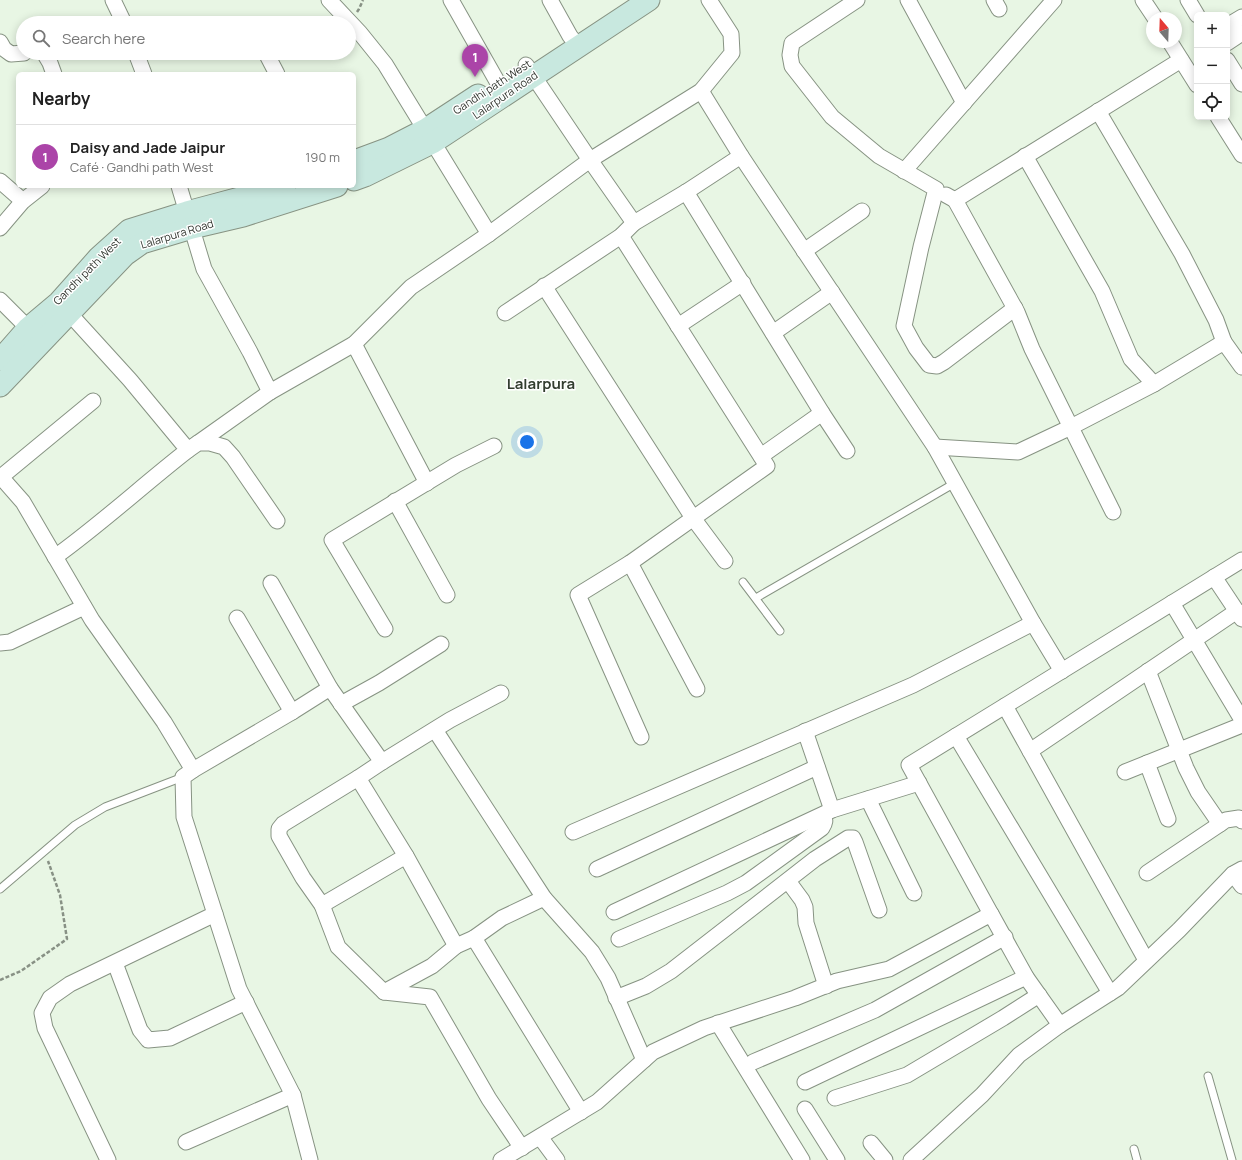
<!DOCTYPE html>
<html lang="en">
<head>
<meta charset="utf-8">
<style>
	:root { --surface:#fff; --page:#f6f6f6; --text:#222; --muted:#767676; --line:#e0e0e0; --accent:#ab44a8 }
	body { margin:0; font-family:Manrope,sans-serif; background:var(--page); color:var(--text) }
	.controls { position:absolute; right:12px; top:12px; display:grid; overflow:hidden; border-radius:6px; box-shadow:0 2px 10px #0003 }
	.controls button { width:36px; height:36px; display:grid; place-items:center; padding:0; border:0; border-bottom:1px solid var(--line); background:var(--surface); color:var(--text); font:20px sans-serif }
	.compass { position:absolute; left:1146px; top:12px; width:36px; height:36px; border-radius:50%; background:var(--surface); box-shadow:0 2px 10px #0003; rotate:341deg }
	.you { position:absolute; left:527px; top:442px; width:14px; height:14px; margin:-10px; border:3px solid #fff; border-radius:50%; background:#1a73e8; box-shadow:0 0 0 6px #1a73e833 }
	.badge { display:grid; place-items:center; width:26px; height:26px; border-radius:50%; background:var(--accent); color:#fff; font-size:13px; font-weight:700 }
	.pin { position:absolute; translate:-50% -33px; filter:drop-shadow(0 1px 2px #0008) }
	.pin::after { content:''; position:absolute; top:21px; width:14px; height:12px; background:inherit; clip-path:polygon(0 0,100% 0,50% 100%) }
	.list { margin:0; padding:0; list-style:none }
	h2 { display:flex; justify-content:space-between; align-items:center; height:52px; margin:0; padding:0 16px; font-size:17px }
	h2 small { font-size:13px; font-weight:400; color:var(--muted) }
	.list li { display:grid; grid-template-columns:26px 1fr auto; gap:12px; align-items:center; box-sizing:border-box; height:64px; padding:0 16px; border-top:1px solid var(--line) }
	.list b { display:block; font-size:15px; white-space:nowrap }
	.list p { margin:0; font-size:13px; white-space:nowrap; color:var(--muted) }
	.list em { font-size:13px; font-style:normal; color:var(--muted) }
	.icon { flex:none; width:22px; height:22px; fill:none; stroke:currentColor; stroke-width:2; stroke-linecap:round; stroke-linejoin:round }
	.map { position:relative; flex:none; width:1242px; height:1160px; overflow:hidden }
	.search { position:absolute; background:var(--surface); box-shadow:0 2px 10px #0003; left:16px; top:16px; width:340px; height:44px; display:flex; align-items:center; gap:10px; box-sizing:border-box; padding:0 14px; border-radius:22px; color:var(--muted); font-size:15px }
	.panel { position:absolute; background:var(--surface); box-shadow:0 2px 10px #0003; left:16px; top:72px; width:340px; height:116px; border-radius:6px }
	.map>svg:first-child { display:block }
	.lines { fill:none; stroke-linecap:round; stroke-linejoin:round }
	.lane-casing { stroke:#879383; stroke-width:9 }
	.street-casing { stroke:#879383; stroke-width:17 }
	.secondary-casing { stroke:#879383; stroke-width:23 }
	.path { stroke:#889185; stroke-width:2.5; stroke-dasharray:4 2; stroke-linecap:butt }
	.lane { stroke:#fff; stroke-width:7 }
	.street { stroke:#fff; stroke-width:15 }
	.secondary { stroke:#c8e8df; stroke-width:21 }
	.labels { text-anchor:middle; stroke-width:3; stroke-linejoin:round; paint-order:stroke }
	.street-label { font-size:11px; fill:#323730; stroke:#fff }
	.district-label { font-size:15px; font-weight:bold; fill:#323d2f; stroke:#fff }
</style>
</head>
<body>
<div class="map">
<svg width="1242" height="1160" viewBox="0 0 1242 1160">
	<rect width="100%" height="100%" fill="#e8f6e4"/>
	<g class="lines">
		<g class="lane-casing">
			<g id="lane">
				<polyline points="743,582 780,631"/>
				<polyline points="756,598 955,483"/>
				<polyline points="0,889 75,825 105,807 183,777"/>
				<polyline points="1208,1076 1232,1160"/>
				<polyline points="1134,1149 1137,1160"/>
			</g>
		</g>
		<g class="street-casing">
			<g id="street">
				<polyline points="113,0 124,23"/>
				<polyline points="329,0 360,33 385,64 489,234"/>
				<polyline points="451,0 498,83"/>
				<polyline points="550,0 570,36 578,46"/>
				<polyline points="857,0 792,43 790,55 792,66 832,117 879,156 936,189 921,247 904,326 916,348 929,365 937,366 944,362 1015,308"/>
				<polyline points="908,0 964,103"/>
				<polyline points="994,0 999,9"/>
				<polyline points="1143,0 1155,18"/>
				<polyline points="1188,0 1197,15"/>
				<polyline points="1227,26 1242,17"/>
				<polyline points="0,42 4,49 11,54 24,53"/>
				<polyline points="1170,42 1197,85"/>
				<polyline points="1227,43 1242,33"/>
				<polyline points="44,53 50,63 54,74"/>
				<polyline points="136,53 144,74"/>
				<polyline points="266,53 277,74"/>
				<polyline points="1227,60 1242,84"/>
				<polyline points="526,65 590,160 634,223"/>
				<polyline points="701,91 741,156 935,447 1033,623 1062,671"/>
				<polyline points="1098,111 1182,254 1216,320 1224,342"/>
				<polyline points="1218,117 1242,155"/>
				<polyline points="1025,156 1102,291 1131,359 1154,384"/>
				<polyline points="904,171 1054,0"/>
				<polyline points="0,181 23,201"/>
				<polyline points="179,186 204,269 250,352 270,392 354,344 411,287 489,234 590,160 701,91 732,53 731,34 709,0"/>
				<polyline points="686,192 822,413 847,451"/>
				<polyline points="946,195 955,200 1181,60"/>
				<polyline points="955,200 1017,312 1032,349 1113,512"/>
				<polyline points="0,228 23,201 42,186"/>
				<polyline points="621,236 767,466 630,563 578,595 641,737"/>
				<polyline points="804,251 862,211"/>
				<polyline points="544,286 693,518 725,561"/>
				<polyline points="0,300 28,328"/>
				<polyline points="505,313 621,236 634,223 686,192 741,156"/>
				<polyline points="678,326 743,283"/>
				<polyline points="773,333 832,292"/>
				<polyline points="354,344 427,483"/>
				<polyline points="198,443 270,392"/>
				<polyline points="935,447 1018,452 1071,427 1154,384 1224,342 1242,367"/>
				<polyline points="188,450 198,443 210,443 224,447 233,457 277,521"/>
				<polyline points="761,456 822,413"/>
				<polyline points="0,476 23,502 92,620 164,722 193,770 183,777 184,817 239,989 293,1095 310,1160"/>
				<polyline points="1,477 93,401"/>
				<polyline points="395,501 447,595"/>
				<path d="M55,557c46,-33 88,-72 133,-107l-58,-70 -61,-67"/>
				<polyline points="630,563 697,689"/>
				<polyline points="1214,577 1242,619"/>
				<polyline points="271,583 330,688 382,762 358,778 406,856 456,946"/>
				<polyline points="1172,603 1242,720"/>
				<polyline points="237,618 292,712"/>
				<polyline points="385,629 332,540 456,465 494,446"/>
				<polyline points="0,643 10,642 84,607"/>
				<polyline points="1148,671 1186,768 1198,792 1220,824"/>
				<polyline points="341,704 379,683 441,644"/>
				<polyline points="1005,706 1146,960"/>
				<polyline points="435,730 544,898 592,952 608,978 644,1060"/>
				<polyline points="805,731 832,810"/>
				<polyline points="956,736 1110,993"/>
				<polyline points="1030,751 1237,611"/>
				<polyline points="382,762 450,720 501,693"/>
				<polyline points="1147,763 1168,819"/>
				<polyline points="193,770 292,712 330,688"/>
				<polyline points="1125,772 1242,725"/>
				<polyline points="358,778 283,824 279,829 279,836 303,878 322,905 338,947 384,992 430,997 489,1099 522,1148"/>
				<polyline points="868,799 914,893"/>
				<polyline points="573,832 913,685 1033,623"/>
				<polyline points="597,869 817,767"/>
				<polyline points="1147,873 1226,820 1239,818 1242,821"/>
				<polyline points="1233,874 1242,886"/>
				<polyline points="788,881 802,900 805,907 806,923 826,986"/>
				<polyline points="322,905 406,856"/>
				<polyline points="614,912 832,810 919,783"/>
				<polyline points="991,914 909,765 1242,560"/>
				<polyline points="474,938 581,1112"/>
				<path d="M619,939l108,-46 19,-10 76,-55c3,-5 4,-8 1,-13"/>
				<polyline points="115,963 140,1030 148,1040 170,1038 246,1002"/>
				<polyline points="384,992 432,966 456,946 474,938 502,918 544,898"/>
				<polyline points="616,998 646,986 671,971 815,859 848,838 853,838 855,842 879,910"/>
				<polyline points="718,1023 802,1160"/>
				<polyline points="1060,1025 1118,988 1179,930 1233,874 1242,869"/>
				<polyline points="753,1062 875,1010 1005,937"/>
				<polyline points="805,1082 1026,977"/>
				<polyline points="835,1098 907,1075 1003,1018 1039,995"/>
				<polyline points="805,1109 837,1160"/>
				<polyline points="540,1137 557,1160"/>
				<polyline points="186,1142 293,1095"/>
				<polyline points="871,1143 885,1160"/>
				<polyline points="108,1160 45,1028 42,1013 50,998 70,984 215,914"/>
				<polyline points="501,1160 597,1102 653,1052 704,1028 795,998 837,981 889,969 991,914 1026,977 1060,1025 1019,1055 982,1095 911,1160"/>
			</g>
		</g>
		<g class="secondary-casing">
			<g id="secondary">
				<polyline points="354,161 389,148 426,129 478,95"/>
				<polyline points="354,180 365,176 434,142 649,0"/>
				<polyline points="0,360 28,328 59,302 99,257 129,230 187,212 285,186"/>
				<polyline points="0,386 125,255 142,243 192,228 243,216 337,186"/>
			</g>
		</g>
		<g class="path">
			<polyline points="357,12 359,9 363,0"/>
			<polyline points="0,980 21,971 67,939 60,895 48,861"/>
		</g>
		<use href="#lane" class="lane"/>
		<use href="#street" class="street"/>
		<use href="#secondary" class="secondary"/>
	</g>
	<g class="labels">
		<g class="street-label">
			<text transform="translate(492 87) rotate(-33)" y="4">Gandhi path West</text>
			<text transform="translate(505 95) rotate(-34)" y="4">Lalarpura Road</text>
			<text transform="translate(177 234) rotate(-17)" y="4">Lalarpura Road</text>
			<text transform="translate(87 271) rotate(-45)" y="4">Gandhi path West</text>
		</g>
		<g class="district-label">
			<text x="541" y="389">Lalarpura</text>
		</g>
	</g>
</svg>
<div class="controls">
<button>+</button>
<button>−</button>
<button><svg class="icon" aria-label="locate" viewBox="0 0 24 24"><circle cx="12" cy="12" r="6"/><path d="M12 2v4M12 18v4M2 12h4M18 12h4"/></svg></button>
</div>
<svg class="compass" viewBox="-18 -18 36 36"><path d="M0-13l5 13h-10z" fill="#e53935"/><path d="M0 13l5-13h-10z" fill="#767676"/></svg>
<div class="you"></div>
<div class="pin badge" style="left:475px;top:77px">1</div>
<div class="search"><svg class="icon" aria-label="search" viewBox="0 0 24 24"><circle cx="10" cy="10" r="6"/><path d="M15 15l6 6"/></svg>Search here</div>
<section class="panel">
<h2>Nearby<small></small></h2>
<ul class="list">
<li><span class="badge">1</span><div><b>Daisy and Jade Jaipur</b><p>Café · Gandhi path West</p></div><em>190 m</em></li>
</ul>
</section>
</div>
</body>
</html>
